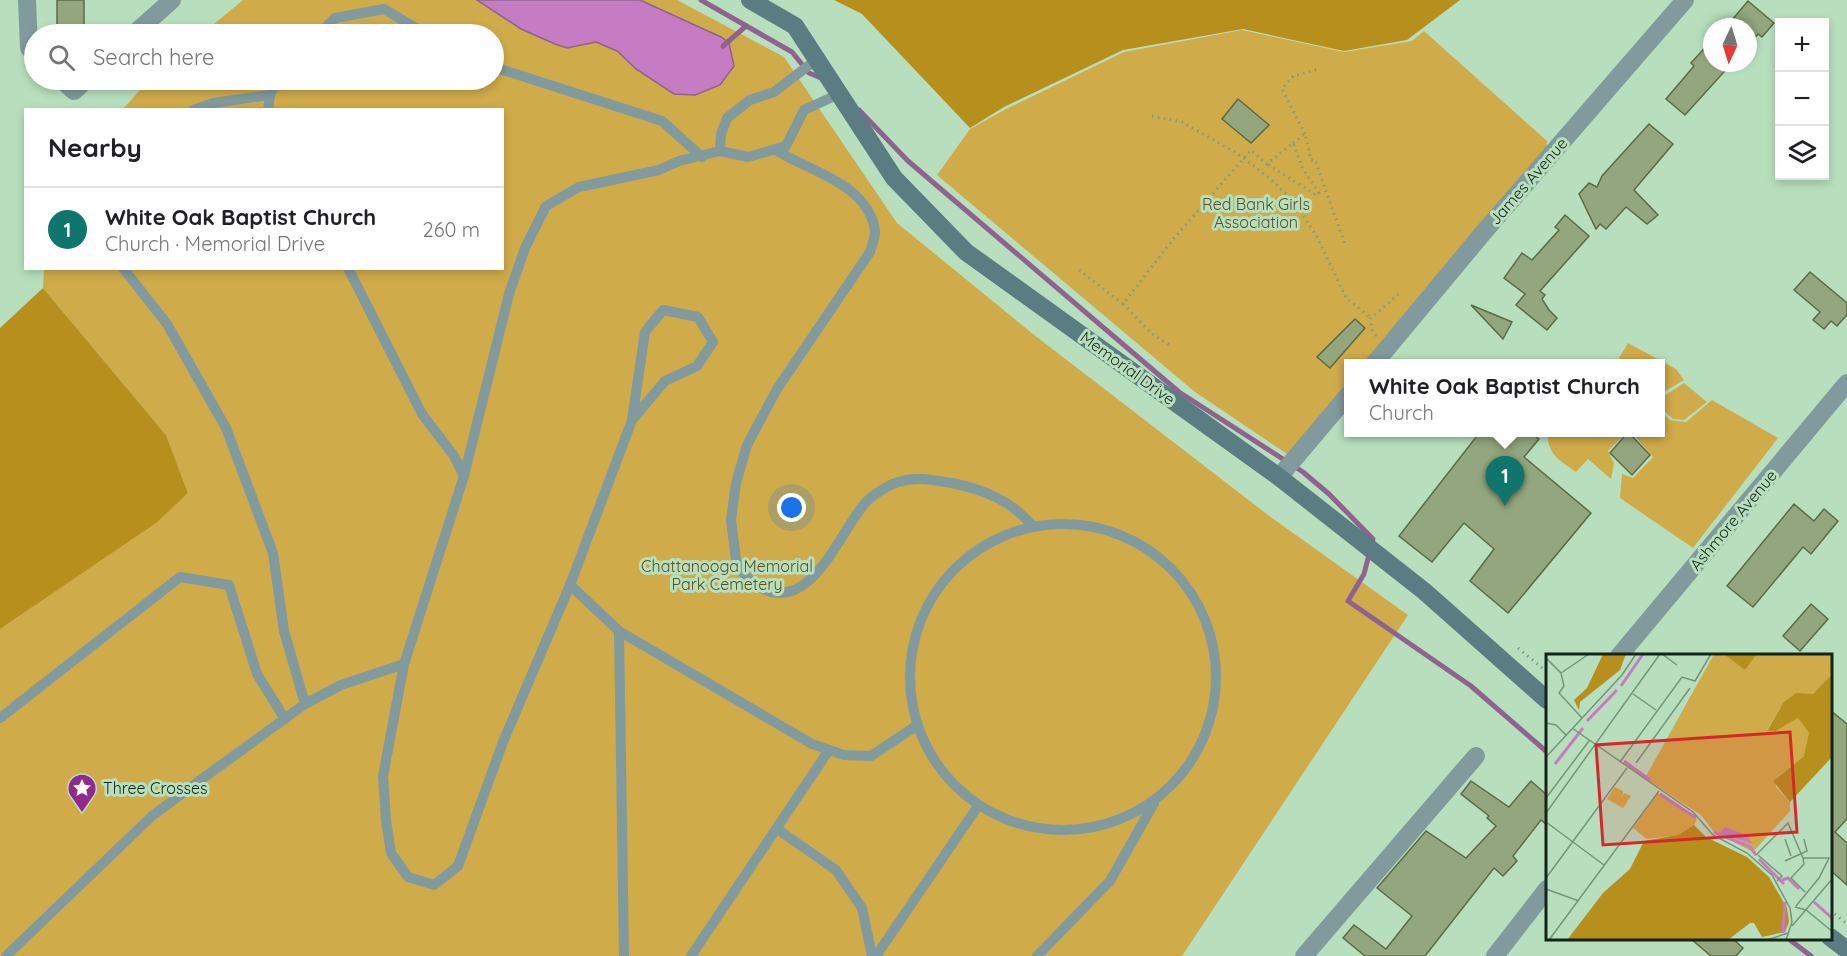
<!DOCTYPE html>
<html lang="en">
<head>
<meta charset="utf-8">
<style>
	:root { --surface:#fff; --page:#f2f2f2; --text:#202124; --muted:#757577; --line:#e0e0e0; --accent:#0f766e }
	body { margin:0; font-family:Quicksand,sans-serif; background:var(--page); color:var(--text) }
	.controls { position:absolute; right:18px; top:18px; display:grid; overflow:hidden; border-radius:0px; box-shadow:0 3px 9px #0003 }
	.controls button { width:54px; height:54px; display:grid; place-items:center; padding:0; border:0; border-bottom:2px solid var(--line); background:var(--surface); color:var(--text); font:30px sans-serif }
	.compass { position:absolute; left:1703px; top:18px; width:54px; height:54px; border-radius:50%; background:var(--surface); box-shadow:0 3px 9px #0003; rotate:184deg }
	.you { position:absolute; left:792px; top:508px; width:21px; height:21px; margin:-15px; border:4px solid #fff; border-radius:50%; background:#1a73e8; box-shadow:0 0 0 9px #1a73e833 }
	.badge { display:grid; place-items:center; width:39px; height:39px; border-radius:50%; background:var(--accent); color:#fff; font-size:20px; font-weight:700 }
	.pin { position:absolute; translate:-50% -50px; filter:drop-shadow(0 2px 3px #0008) }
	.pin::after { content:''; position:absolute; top:32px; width:21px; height:18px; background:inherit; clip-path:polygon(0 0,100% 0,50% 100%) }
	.popup { position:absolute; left:1344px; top:359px; width:321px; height:78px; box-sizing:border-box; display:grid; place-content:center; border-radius:0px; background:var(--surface); filter:drop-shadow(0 2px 4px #0005); font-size:20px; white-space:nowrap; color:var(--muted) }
	.popup b { font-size:22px; color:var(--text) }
	.popup::after { content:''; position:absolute; left:50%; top:100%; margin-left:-12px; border:12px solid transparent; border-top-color:var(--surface) }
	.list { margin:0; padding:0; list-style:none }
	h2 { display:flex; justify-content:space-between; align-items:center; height:78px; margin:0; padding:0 24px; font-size:26px }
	h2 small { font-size:20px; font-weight:400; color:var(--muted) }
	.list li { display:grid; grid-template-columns:39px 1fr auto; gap:18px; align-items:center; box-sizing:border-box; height:84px; padding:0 24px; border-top:2px solid var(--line) }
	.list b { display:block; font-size:22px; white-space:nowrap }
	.list p { margin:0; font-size:20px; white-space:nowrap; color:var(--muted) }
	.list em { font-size:20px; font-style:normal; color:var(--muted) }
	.icon { flex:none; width:33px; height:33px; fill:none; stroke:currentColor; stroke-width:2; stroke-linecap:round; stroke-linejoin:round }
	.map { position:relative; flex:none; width:1847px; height:956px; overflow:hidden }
	.search { position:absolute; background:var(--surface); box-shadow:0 3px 9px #0003; left:24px; top:24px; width:480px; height:66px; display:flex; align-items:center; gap:15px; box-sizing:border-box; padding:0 21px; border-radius:33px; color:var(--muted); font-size:22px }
	.panel { position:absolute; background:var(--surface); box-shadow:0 3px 9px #0003; left:24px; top:108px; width:480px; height:162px; border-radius:0px }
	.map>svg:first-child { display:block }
	.green { fill:#d0ab49 }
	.forest { fill:#b68f1d }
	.water { fill:#c57cc2; stroke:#90628f; stroke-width:1.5 }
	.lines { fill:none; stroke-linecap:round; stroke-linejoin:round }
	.stream { stroke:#90628f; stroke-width:5 }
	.building { fill:#93a67d; stroke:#5a6c45; stroke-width:1.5 }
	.path { stroke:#7e9c82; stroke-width:3; stroke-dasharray:1.5 4.5; stroke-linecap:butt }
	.lane { stroke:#819a9d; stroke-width:10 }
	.street { stroke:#819a9d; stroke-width:18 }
	.secondary { stroke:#597d83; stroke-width:18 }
	.labels { text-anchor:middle; stroke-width:6; stroke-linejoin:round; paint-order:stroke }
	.street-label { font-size:16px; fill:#162418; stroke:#b8dfbd }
	.park-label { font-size:16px; fill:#5e4e23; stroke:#b8dfbd }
	.poi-label { font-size:16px; fill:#162418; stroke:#b8dfbd; text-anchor:start }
	.inset-river { fill:none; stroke:#c57cc2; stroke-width:3 }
	.inset-road { fill:none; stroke:#77947b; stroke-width:1.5 }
	.view { fill:#d62828; fill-opacity:0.15; stroke:#d62828; stroke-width:3 }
	.inset-edge { fill:none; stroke:#162418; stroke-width:3 }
</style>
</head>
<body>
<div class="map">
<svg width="1847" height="956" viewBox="0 0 1847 956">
	<rect width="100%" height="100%" fill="#b8dfbd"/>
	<g class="green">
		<polygon points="243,0 677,0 784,57 897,223 1033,334 1268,515 1408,615 1182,956 0,956 0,629 155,523 188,493 166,435 43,288 44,269 502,268 502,110 123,109 149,80 494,80 494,34 202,34"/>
		<polygon points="1242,30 1344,52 1412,41 1424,31 1547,141 1546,152 1368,363 1349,364 1349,386 1290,456 1195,392 937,175 970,129 1006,109 1124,52"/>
		<polygon points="1628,343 1676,369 1684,380 1661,394 1661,364 1616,363"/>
		<polygon points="1684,383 1707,402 1684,420 1673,419 1662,409 1661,398"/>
		<polygon points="1712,400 1778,438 1693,548 1620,498 1622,474 1633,478 1653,457 1632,433 1661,432 1661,411 1670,420 1686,422"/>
		<path d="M1547,433v-1l79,1 -18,18 6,12 -3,16 -23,-20 -12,13c-18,-13 -27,-16 -29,-39z"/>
	</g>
	<g class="forest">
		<polygon points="834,0 1460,0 1407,40 1344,51 1243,29 1123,50 1004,107 970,128 862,14"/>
		<polygon points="43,288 166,435 188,493 156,523 0,629 0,328"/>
	</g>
	<polygon class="water" points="477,0 640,0 721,37 729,43 734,66 720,85 695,95 674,94 636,69 617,51 596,42 567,48 555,44 521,29"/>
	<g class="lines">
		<g class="stream">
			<polyline points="701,0 792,52 809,73 821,78"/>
			<polyline points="723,46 746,26"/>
			<polyline points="859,110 908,161 1179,392 1303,472 1329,494 1373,539 1364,574 1348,601 1471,686 1547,752"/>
			<polyline points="1790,940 1811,956"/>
		</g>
	</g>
	<g class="building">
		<rect x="57" y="0" width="27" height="34"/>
		<polygon points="1748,1 1774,23 1762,37 1758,34 1748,46 1748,27 1726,27"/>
		<polygon points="1712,40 1712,63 1732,63 1685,115 1666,99 1694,66 1691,63"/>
		<polygon points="1238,99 1269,125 1251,143 1222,119"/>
		<polygon points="1649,124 1673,144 1634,190 1658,215 1647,224 1626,207 1606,229 1600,224 1596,229 1579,194 1589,183 1597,187 1602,176"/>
		<polygon points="1565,215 1589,236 1540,291 1545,295 1542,299 1549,310 1557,318 1547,330 1516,305 1525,294 1504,278 1522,253 1532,260 1559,230 1555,227"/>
		<polygon points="1810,272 1847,303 1847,315 1837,326 1831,321 1824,329 1813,320 1820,312 1794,290"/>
		<polygon points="1471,305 1512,322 1503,339"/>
		<polygon points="1355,319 1365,328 1330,368 1317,357"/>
		<polygon points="1480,432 1530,432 1539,439 1524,457 1591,513 1508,613 1470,581 1494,549 1464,523 1432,562 1399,536"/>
		<polygon points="1628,432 1650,455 1632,475 1610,453"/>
		<polygon points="1794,504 1814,521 1824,509 1838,521 1811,554 1803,547 1753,607 1727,586"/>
		<polygon points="1811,604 1828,619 1800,651 1783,636"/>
		<polygon points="1830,710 1847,724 1847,819 1835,832 1847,843 1847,885 1830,870"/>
		<polygon points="1471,781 1509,807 1531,781 1547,795 1547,825 1541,820 1513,856 1517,861 1503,876 1494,868 1425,956 1365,956 1343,938 1354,925 1386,949 1412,916 1377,888 1426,831 1466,858 1496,826 1487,818 1489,816 1461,794"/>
		<polygon points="1691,939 1733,939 1743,948 1736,956 1711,956"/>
	</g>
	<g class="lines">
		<g class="path">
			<polyline points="1152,116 1182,122 1238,154 1268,177 1295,202 1318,239 1346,298 1371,318"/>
			<polyline points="1305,134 1282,89 1293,76 1320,69"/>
			<polyline points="1293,143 1305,134 1311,160 1315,160 1346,247"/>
			<polyline points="1079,270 1123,304 1175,237 1251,150 1267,164 1293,143 1302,167 1319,193 1316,195 1267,164"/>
			<polyline points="1123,304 1151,333 1171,346"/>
			<polyline points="1376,336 1372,330 1371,318 1401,292"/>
			<polyline points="1518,648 1547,672"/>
			<polyline points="1830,910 1847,924"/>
		</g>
		<g class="lane">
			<polyline points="319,34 335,18 384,9 426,34"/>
			<polyline points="816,60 774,92 750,100 727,118 721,134 720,151 748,157 786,146 804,110 839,94"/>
			<polyline points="494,67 662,121 702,157"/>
			<polyline points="193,110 213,103 270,95"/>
			<polyline points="268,110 270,95 278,80"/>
			<path d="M776,150c34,22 91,33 99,80 1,6 -3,15 -5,22l-93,137 -30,56 -11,38 -5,37 6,47c7,6 15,17 24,21 52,26 79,-59 106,-87 7,-7 22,-16 31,-19 19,-6 35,-2 54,1 33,7 57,17 79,41"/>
			<polyline points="123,268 167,324 226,428 273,553 284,631 305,704"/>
			<polyline points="348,268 422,414 454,456 464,476"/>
			<circle cx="1063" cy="677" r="153"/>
			<polyline points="570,585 619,631 812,744 844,755 871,756 916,726"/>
			<polyline points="619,631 624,956"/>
			<polyline points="404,664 383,776 386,821 391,853 408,877 434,885 458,866 503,742 570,585 632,420 645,332 663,310 698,317 713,342 697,366 665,381 632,420"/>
			<polyline points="0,718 180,577 229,585 257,674 285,719"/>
			<polyline points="777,829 836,870 862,908 872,956"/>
			<polyline points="6,956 152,816 191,787 305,704 341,685 404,664 464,476 509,294 525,248 546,206 579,187 659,170 679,161 720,151"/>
			<polyline points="691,956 829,750"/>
			<polyline points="876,956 978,806"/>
			<polyline points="1037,956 1110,881 1154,803"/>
		</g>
		<g class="street">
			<polyline points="27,0 29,48 34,54"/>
			<polyline points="134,34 172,0"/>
			<polyline points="62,80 74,91 86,80"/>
			<polyline points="1374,364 1483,233 1685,0"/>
			<polyline points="1279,477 1349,394"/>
			<polyline points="1619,656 1847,383"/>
			<polyline points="1304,956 1476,756"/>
			<polyline points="1495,956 1547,889"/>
		</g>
		<g class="secondary">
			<polyline points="750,0 795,26 894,178 966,252 1279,477 1424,591 1547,700"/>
			<polyline points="1830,937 1847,950"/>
		</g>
	</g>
	<defs>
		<g id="sight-pin" transform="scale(1.5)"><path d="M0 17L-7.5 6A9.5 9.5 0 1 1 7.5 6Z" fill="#902a8f" stroke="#b8dfbd"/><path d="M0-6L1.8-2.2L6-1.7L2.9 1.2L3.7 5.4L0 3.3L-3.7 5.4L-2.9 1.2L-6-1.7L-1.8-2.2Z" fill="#fff"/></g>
	</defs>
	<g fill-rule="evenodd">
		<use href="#sight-pin" x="82" y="788"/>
	</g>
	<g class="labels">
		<g class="street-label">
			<text transform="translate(1528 181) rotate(-49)" y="6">James Avenue</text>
			<text transform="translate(1128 368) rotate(36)" y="6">Memorial Drive</text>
			<text transform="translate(1733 520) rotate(-50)" y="6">Ashmore Avenue</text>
		</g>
		<g class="park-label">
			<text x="1256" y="210">Red Bank Girls<tspan x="1256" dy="18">Association</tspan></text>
			<text x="727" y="572">Chattanooga Memorial<tspan x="727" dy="18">Park Cemetery</tspan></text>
		</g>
		<g class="poi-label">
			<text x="103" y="794">Three Crosses</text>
		</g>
	</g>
	<g transform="translate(1546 654)">
		<rect width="286" height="286" fill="#b8dfbd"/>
		<path d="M168,0l14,2 17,14 12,-16h75v20l-19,20 -30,9 -16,27 9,1 22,-13 11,15v14l-5,9 -28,22v9l14,15v9l-37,41 -39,-20 -13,-17 -56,-37zM69,133l8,4 -1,7 2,-5 7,3 -8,12 -16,-9zM112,139l39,27 -3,5 -16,10 -31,4 -14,-11z" fill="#d0ab49"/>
		<path d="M57,0h23l-6,16 -40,32 -1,8 -5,-10 13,-12zM178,0h33l-12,16zM286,20v83l-42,45 -17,-21 31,-25 5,-23 -11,-15 -22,13h-9l16,-28 13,-10 17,1zM148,171l12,12 41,20 22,20 18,31 2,14 -4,10 -23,5 -8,-14h-4l-22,17h-161l36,-47 27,-24 14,-28 34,-6z" fill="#b68f1d"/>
		<path d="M179,173l21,8 7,9 -33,-11z" fill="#c57cc2"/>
		<path class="inset-river" d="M75,32l22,-32M41,67l30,-31M78,107l26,19M9,110l28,-36M114,140l36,24M168,178l36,15 6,8M213,205l25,25M236,226l6,-2 11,11M268,248l19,17M237,279l2,-31"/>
		<path class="inset-road" d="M116,0l15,11M0,4l15,15 3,13 -5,7 23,25M15,19l28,-19M87,40l23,16M0,69l10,2 10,10M26,74l121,84 20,23 34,18 25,22 18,33 2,14 -6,18M0,103l76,-82 14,-21M74,108l62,-85 13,4 16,-27M90,109l54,-75M0,144l43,-57M0,159l114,-159M0,168l58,43M239,185l6,17M210,201l32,-32 15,35h26l-10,20 -23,28M212,201l24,21 -5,5M257,204l1,6 -13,14 14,14M239,207l22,-10 -3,-12M0,224l81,-110M0,235l33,12M249,253l11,3 27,22M246,272l41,-48M3,286l110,-149M221,286l21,-7"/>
		<path class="view" d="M244,78l7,100 -194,13 -7,-100z"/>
		<rect width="286" height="286" class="inset-edge"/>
	</g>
</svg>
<div class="controls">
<button>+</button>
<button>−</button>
<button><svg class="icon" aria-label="layers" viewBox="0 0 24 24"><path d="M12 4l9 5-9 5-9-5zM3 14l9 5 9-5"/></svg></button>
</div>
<svg class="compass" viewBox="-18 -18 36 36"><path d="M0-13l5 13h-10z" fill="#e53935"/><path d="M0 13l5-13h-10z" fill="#757577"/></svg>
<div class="you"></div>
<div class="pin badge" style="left:1505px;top:506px">1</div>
<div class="popup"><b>White Oak Baptist Church</b>Church</div>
<div class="search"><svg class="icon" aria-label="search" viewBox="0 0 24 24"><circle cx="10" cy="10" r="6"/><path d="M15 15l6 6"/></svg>Search here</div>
<section class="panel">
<h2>Nearby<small></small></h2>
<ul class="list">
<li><span class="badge">1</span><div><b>White Oak Baptist Church</b><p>Church · Memorial Drive</p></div><em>260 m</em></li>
</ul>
</section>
</div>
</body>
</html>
